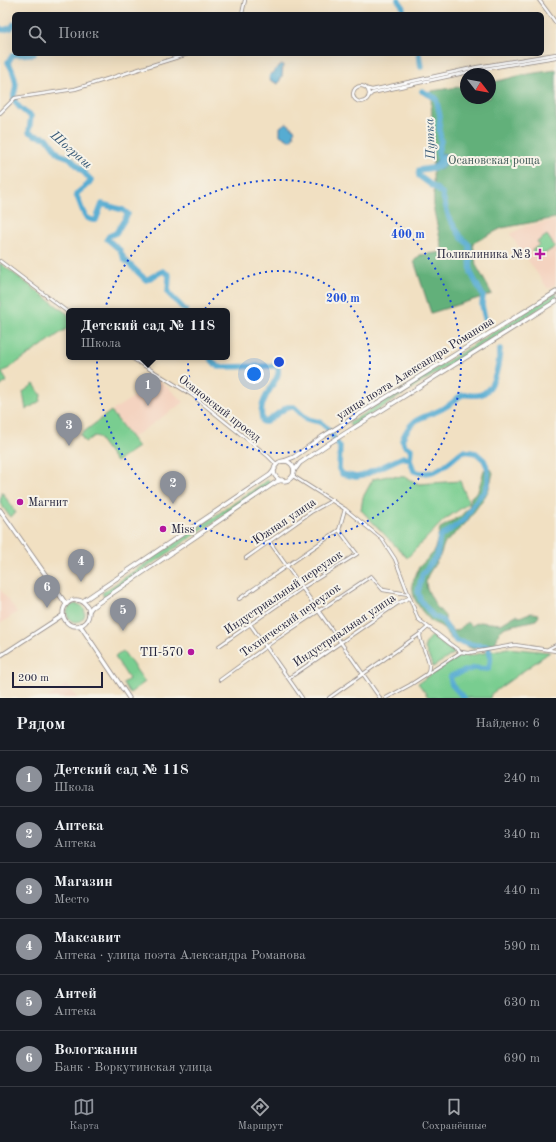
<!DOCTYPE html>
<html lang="ru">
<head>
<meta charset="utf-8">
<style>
	:root { --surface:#171b24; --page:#20242c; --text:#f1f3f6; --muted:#9ea1a6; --line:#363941; --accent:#8c9099 }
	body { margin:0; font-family:"Old Standard TT",serif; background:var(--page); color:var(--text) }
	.compass { position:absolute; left:460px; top:68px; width:36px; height:36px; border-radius:50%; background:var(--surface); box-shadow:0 4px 16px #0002; rotate:121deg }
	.scale { position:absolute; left:12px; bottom:10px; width:91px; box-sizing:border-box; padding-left:4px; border:2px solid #22223b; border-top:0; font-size:11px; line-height:14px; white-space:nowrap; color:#22223b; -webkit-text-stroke:3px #f7f3e8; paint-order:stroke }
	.you { position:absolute; left:254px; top:374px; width:14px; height:14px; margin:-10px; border:3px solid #fff; border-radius:50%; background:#1a73e8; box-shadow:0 0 0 6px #1a73e833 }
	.badge { display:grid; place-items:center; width:26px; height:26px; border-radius:50%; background:var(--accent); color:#fff; font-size:13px; font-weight:700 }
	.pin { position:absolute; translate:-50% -33px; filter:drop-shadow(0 1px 2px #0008) }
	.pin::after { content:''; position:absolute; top:21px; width:14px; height:12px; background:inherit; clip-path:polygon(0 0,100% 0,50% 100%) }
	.popup { position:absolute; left:66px; top:308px; width:164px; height:52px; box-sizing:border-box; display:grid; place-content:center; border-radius:6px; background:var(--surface); filter:drop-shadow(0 1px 3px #0005); font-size:13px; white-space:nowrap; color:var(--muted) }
	.popup b { font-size:15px; color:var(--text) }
	.popup::after { content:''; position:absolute; left:50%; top:100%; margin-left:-8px; border:8px solid transparent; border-top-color:var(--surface) }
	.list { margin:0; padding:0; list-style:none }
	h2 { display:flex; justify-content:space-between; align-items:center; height:52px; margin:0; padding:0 16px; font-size:17px }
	h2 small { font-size:13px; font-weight:400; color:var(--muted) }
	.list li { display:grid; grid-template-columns:26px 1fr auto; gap:12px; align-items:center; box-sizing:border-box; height:56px; padding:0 16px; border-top:1px solid var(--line) }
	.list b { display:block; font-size:15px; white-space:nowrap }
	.list p { margin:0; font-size:13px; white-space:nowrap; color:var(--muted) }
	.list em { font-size:13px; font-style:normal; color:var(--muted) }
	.icon { flex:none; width:22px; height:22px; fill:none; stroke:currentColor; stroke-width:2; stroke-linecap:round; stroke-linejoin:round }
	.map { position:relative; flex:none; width:556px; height:698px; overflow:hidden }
	.search { position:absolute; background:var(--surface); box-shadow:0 4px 16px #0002; left:12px; right:12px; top:12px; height:44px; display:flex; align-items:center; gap:10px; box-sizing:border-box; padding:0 14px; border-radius:6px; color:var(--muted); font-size:15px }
	.sheet { height:388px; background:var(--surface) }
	nav { display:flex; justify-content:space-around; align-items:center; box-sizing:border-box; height:56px; border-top:1px solid var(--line); background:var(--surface); font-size:11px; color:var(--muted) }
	nav a { display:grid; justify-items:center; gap:2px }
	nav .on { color:var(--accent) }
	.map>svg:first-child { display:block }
	.built { fill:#f4d3c0 }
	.green { fill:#79cd90; stroke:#4e7866 }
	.forest { fill:#62b07a; stroke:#42695a }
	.water { fill:#56acd2; stroke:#3c6786 }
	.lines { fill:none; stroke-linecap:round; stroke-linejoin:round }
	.river { stroke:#56acd2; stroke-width:5.5 }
	.minor-casing { stroke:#8a817e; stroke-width:4 }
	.tertiary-casing { stroke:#8a817e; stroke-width:4.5 }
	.secondary-casing { stroke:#8a817e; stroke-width:5 }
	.minor { stroke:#fff; stroke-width:2.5 }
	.tertiary { stroke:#fff; stroke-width:3 }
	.secondary { stroke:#fff; stroke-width:3.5 }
	.ring { fill:none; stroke:#1d4ed8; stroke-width:2; stroke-dasharray:2 4 }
	.poi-dot { fill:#b5179e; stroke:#f7f3e8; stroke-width:1.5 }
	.labels { text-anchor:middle; stroke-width:4; stroke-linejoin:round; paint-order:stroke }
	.park-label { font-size:12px; fill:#3c5554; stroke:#f7f3e8 }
	.poi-label { font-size:12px; fill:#22223b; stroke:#f7f3e8; text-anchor:end }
	.street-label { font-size:12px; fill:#22223b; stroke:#f7f3e8 }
	.water-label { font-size:13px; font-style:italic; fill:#375977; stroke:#f7f3e8 }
	.centre { fill:#1d4ed8; stroke:#f7f3e8; stroke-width:2 }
	.ring-label { font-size:12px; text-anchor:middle; font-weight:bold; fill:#1d4ed8; stroke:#f7f3e8; stroke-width:4; stroke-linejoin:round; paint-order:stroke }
</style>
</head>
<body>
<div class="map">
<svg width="556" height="698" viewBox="0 0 556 698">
	<rect width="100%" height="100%" fill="#f7f3e8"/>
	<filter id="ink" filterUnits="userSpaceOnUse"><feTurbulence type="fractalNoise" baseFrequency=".025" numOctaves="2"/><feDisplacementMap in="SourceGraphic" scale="8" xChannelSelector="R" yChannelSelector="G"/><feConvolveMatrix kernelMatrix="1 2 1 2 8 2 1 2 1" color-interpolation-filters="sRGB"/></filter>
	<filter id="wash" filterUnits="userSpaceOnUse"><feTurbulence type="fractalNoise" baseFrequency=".012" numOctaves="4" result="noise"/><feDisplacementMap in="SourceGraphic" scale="16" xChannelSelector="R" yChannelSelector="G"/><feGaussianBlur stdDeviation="0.9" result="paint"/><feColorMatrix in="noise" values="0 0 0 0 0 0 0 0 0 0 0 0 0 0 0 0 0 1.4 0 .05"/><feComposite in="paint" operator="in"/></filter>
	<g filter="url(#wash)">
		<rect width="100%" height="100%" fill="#f1e0c2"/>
		<g class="built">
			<polygon points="556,220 556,284 548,289 510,234 526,226"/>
			<polygon points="159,380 184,402 132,438 112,411"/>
			<polygon points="0,589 17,612 0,624"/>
			<polygon points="67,684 77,698 47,698"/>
		</g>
		<g class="green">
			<polygon points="547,235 555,247 538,258 532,250 539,245 537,242"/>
			<polygon points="0,263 69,315 69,327 2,373 7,381 0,387"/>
			<polygon points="556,293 556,298 351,427 349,423"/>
			<polygon points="34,384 41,395 40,401 26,410 23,392"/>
			<polygon points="111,411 138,447 116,462 98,437 94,436 85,442 80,435"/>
			<polygon points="388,476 405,477 419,484 460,481 469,503 444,520 407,558 361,510 363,497 373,479"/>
			<polygon points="268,480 271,483 104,597 102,593"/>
			<polygon points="2,492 16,513 10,517 0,503"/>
			<circle cx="76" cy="613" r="9"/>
			<polygon points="431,636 455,653 433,667 425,648 425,645"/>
			<polygon points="507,648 550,652 491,694 490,698 429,698 418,683 461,655 468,656"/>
			<polygon points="123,651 145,682 130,693 123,683 129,679 115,657"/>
		</g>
		<g class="forest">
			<polygon points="556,70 556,218 502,228 473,243 476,265 492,294 431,313 414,261 420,255 443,252 434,211 431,91 466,86 466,98 490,98 490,83 522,75"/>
			<path d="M487,468l4,1 2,4 -5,19 -22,31 -22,21 -4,12 -12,19 -2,7 1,7 9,17 9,10v6l8,9 5,-1 9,-8 4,4 8,-4 22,2 15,-9 4,2c7,-3 9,-5 18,-3l1,2 -3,4 -31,7 -6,5 -3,10 -3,3 -20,4 -22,-10 -10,-13 -9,-4 -10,-11 -8,-13 -2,-14 7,-17 15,-15 6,-24 21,-12 8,-9 2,-10 7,-6 6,-21z"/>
		</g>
		<g class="water">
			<polygon points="281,64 283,65 282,76 278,84 270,80 269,76"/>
			<polygon points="287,123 295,130 293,133 294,136 290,141 280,135 280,127 284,124"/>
			<path d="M442,153l4,1c4,7 -1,12 -6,16l-7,-5z"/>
		</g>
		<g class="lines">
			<g class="river">
				<polyline points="398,0 402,5 404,14"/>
				<polyline points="0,28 3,30 11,28 14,24"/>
				<path d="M34,54l-21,1 -5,7c3,5 6,11 7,18 2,6 0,9 -1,15 -2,8 11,18 17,21l-2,16 5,3 13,3 12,16 11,4 21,22c-4,8 -12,9 -15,15 6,9 6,27 20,25l6,-16 21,6 5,4 -12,19 -7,3 -2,3 13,11 4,9 22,21 17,-9 6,4 -1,18 18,18"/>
				<polyline points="419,54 421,67"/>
				<polyline points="422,91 436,98 440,116 439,128 441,141 438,152 441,165 439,167 419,170 419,176 442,193 449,218 461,237 469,245 471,273 483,296 482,305 486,323"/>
				<path d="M209,357l9,10 59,-1c8,14 -23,31 -14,56h3l21,-15h7l13,12 13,3 7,6 13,19 -1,22 3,5 14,3 6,-1 41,-19 7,3 4,11c21,8 34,-9 49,-20l13,2 8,7 4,9v14l-4,9 -6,6 -14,22 -24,17 -3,18 -15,20 -4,17 3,9 12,15 9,4 14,21 19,4 13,1c2,6 4,16 0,23l-14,-1 -21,7 -3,2 2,8 12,13"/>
				<path d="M410,460l1,-11 -6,-3 -3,-6c12,-28 24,-20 45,-34 6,-3 9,-8 15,-11 5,-1 10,1 16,0 17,-2 21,-32 22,-46"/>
			</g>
		</g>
	</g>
	<g filter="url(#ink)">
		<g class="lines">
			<g class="minor-casing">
				<g id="minor">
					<polyline points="539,0 556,23"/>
					<polyline points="242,14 245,0"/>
					<circle cx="361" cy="94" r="8"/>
					<polyline points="368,89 372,90 477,67 556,54"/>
					<polyline points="369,96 372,93 478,70 556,57"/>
					<polyline points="0,113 15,98 75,89 188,54"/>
					<polyline points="0,261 69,313"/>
					<polyline points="130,357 192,395 268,456 277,465"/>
					<polyline points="293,476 345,509 382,539 395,559 418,619 450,644 461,652 468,653 515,645 556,651"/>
					<polyline points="269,541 380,698"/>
					<polyline points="246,558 311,512 333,500"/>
					<polyline points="239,599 339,530"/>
					<polyline points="250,624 302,698"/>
					<path d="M420,634c0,15 14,26 7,40"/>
					<polyline points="219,646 302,588 357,554 339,530 345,509"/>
					<polyline points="548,649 556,645"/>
					<polyline points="289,678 398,603 409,598"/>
					<polyline points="220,680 278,638 371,576 383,590 408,594"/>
					<polyline points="329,698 420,634 427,628"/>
					<polyline points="386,698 410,685 461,652"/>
				</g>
			</g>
			<g class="tertiary-casing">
				<polyline id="tertiary" points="0,656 63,615"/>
			</g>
			<g class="secondary-casing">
				<g id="secondary">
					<polyline points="284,461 294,457 322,437 556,292"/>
					<circle cx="284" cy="471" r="10"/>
					<polyline points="294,471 300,463 328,444 556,301"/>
					<polyline points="0,510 66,604"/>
					<circle cx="76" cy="613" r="13"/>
					<polyline points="83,601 270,475 275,469"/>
					<polyline points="89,611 92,607 276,482 282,480"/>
					<polyline points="80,625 129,698"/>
				</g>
			</g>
			<use href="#minor" class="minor"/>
			<use href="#tertiary" class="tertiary"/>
			<use href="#secondary" class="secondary"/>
		</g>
	</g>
	<g class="ring">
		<circle cx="279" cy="362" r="91"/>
		<circle cx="279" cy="362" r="182"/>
	</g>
	<g class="poi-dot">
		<path d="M538 248h4v4h4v4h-4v4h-4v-4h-4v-4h4z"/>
		<circle cx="20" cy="502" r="4"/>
		<circle cx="163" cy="529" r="4"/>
		<circle cx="191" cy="652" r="4"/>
	</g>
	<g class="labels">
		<g class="park-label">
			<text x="494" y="164">Осановская роща</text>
		</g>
		<g class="poi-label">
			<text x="531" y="258">Поликлиника №3</text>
			<text x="28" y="506" text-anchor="start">Магнит</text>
			<text x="171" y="533" text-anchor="start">Miss</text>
			<text x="183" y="656">ТП-570</text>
		</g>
		<g class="street-label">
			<text transform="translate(415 368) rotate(-32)" y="4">улица поэта Александра Романова</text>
			<text transform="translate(220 408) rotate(38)" y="4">Осановский проезд</text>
			<text transform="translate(284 521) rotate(-34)" y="4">Южная улица</text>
			<text transform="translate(283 592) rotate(-34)" y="4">Индустриальный переулок</text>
			<text transform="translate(290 620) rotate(-35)" y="4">Технический переулок</text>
			<text transform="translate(344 630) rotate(-34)" y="4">Индустриальная улица</text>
		</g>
		<g class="water-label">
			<text transform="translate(429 139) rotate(-92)" y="5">Путка</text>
			<text transform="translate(72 149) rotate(41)" y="5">Шограш</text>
		</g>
	</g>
	<circle cx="279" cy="362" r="6" class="centre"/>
	<g class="ring-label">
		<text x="408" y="238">400 m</text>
		<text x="343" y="302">200 m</text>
	</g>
</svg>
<svg class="compass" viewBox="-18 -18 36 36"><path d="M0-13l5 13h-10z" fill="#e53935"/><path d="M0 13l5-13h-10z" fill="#9ea1a6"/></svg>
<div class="scale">200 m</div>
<div class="you"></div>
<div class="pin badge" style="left:148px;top:406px">1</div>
<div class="popup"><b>Детский сад № 118</b>Школа</div>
<div class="pin badge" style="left:173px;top:504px">2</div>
<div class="pin badge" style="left:69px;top:446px">3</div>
<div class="pin badge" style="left:81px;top:582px">4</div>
<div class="pin badge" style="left:123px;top:631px">5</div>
<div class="pin badge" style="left:47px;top:608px">6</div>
<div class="search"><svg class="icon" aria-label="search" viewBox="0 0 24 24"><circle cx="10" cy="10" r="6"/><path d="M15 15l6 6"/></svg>Поиск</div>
</div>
<section class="sheet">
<h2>Рядом<small>Найдено: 6</small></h2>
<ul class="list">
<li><span class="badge">1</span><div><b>Детский сад № 118</b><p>Школа</p></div><em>240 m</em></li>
<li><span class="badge">2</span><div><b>Аптека</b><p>Аптека</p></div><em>340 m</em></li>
<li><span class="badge">3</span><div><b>Магазин</b><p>Место</p></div><em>440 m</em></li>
<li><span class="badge">4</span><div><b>Максавит</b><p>Аптека · улица поэта Александра Романова</p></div><em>590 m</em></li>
<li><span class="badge">5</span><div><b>Антей</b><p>Аптека</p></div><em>630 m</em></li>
<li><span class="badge">6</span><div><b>Вологжанин</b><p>Банк · Воркутинская улица</p></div><em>690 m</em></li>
</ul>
</section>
<nav>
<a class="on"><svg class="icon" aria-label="map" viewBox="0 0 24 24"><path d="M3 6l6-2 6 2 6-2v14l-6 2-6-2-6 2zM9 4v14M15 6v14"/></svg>Карта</a>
<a><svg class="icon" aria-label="directions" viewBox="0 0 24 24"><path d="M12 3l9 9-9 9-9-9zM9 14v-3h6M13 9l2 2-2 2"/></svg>Маршрут</a>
<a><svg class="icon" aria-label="saved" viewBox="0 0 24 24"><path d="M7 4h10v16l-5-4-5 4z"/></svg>Сохранённые</a>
</nav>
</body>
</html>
